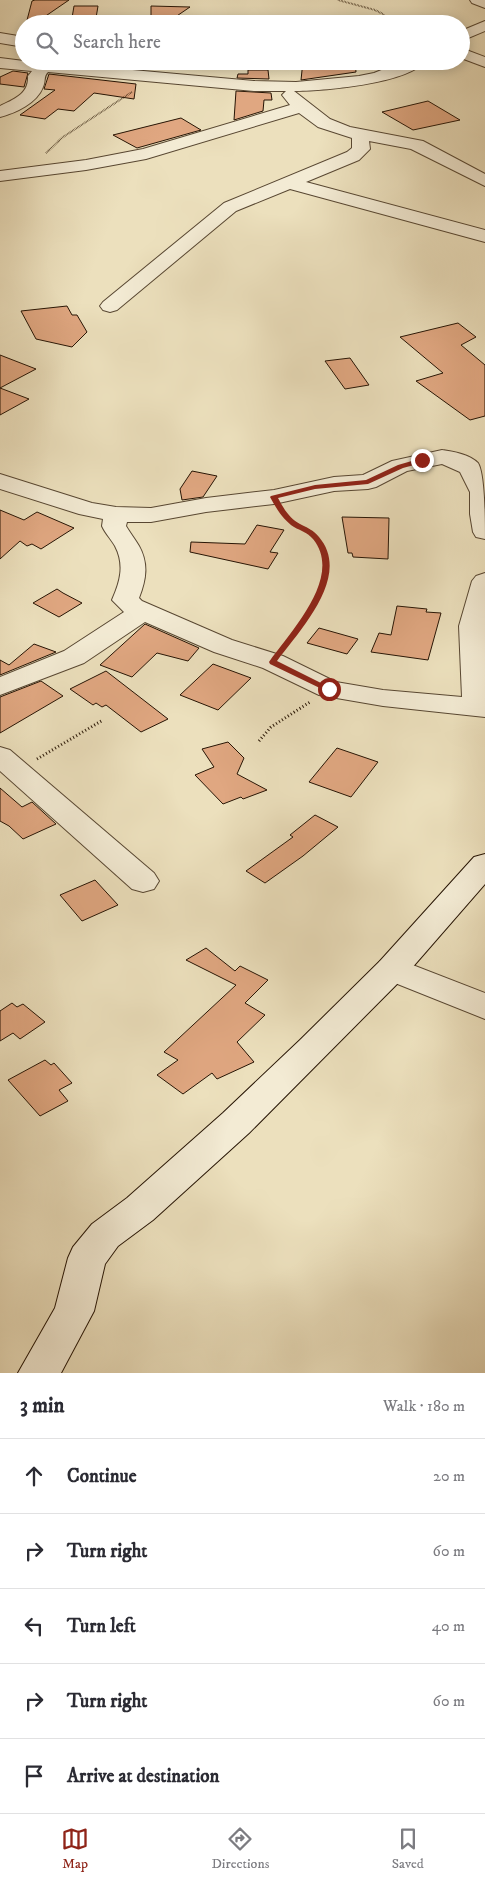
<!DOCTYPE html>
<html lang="en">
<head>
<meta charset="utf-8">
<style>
	:root { --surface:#fff; --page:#f2f2f3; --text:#2b2b33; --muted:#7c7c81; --line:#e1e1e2; --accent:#8f2418 }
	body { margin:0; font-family:"IM FELL DW Pica",serif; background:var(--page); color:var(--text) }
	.stop { position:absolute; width:15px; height:15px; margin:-11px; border:4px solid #8f2418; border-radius:50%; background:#fff }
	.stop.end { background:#8f2418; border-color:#fff; box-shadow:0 1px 5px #0008 }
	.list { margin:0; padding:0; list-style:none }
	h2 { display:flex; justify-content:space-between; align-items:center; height:65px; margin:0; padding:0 20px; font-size:21px }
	h2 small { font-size:16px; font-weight:400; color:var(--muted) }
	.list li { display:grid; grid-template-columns:32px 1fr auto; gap:15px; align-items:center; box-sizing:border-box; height:75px; padding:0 20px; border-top:1px solid var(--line) }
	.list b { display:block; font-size:19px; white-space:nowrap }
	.list em { font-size:16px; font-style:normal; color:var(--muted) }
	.icon { flex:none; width:28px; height:28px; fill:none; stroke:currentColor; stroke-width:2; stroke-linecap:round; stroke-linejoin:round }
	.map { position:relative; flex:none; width:485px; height:1373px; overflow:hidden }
	.search { position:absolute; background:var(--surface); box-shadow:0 2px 12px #0003; left:15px; right:15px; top:15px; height:55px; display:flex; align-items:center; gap:12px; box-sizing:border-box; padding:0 18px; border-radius:28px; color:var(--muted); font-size:19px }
	.sheet { height:440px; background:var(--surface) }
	nav { display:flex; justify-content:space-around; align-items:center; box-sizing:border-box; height:70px; border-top:1px solid var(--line); background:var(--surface); font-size:14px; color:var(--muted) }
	nav a { display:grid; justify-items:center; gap:2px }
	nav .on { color:var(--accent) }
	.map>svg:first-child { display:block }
	.building { fill:#e0a781; stroke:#261404 }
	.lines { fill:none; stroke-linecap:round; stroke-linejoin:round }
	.street-casing { stroke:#584732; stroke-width:2 }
	.secondary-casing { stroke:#261404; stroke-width:2 }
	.path-far1 { stroke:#261404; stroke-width:2; stroke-dasharray:0.5 1; stroke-linecap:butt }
	.path { stroke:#261404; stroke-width:3; stroke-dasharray:1 2.5; stroke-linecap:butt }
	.street { fill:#f3ebd4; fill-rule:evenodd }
	.secondary { fill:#f3ebd4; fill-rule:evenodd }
	.route { fill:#8f2418 }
</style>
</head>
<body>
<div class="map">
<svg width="485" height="1373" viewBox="0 0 485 1373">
	<rect width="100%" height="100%" fill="#ece0bd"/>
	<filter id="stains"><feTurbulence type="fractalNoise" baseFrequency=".004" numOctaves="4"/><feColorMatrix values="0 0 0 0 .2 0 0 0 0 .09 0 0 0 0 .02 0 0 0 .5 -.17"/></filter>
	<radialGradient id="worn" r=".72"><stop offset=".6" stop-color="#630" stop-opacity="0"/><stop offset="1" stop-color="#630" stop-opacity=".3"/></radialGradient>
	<g class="building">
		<polygon points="35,0 69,0 34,24 26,24 32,1"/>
		<polygon points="74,6 98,6 95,24 71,24"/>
		<polygon points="151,6 190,7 165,24 151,24"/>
		<polygon points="59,61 129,61 120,67"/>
		<polygon points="303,61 355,61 356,72 301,80"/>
		<polygon points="248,70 268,70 269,79 237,78 238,74 248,74"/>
		<polygon points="13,71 28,73 24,87 0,84 0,77"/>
		<polygon points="49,74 136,84 134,99 94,93 74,111 58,109 45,119 20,115 55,90 44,89"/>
		<polygon points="236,91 271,93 272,100 264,100 263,111 234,120"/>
		<polygon points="428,101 460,120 413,130 382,112"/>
		<polygon points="181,118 201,130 137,148 113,135"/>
		<polygon points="67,306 72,315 77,315 87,332 72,347 36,339 21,311"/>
		<polygon points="458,323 476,337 461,345 485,365 485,416 470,420 416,381 443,373 400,337"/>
		<polygon points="0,355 36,369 0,388 29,399 0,415"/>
		<polygon points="350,358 369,385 345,389 325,361"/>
		<polygon points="192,471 217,476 203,497 182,500 180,489"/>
		<polygon points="0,510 24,520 37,512 74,528 41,549 32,544 27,546 20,541 0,559"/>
		<polygon points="342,517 389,518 388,559 353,557 352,553 348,553"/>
		<polygon points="257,525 284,530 270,552 278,553 268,569 190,552 191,542 245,544"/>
		<polygon points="57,589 63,593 82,603 59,617 33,603"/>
		<polygon points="397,606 427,609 426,612 441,613 428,660 371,652 379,633 391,635"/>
		<polygon points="145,624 199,648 188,661 157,653 132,677 100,665"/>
		<polygon points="319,628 358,639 347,654 307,643"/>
		<polygon points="34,644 56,652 0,675 0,660 9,665"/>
		<polygon points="213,664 251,678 218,710 180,695"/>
		<polygon points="106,671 168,719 141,732 106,705 102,707 96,703 93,705 70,689"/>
		<polygon points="41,681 63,696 0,733 0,697"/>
		<polygon points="228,742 244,758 237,774 267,790 243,799 241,797 223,804 195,775 214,767 202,749"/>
		<polygon points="337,748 378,762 351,797 309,782"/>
		<polygon points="0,788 22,807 32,802 56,824 23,839 9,826 0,821"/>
		<polygon points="315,815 338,827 303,856 265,883 246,871 293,837 290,835"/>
		<polygon points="95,880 118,905 82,921 60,895"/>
		<polygon points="206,948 235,971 240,966 268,980 245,1003 265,1015 237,1042 254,1062 217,1079 212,1073 183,1094 157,1075 178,1060 164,1052 236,985 186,960"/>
		<polygon points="12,1003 17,1007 23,1004 45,1022 20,1039 13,1033 0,1041 0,1011"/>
		<polygon points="45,1060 51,1065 54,1063 72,1083 59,1090 68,1101 40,1116 8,1080"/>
	</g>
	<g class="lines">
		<g class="street-casing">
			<g id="street">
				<polygon points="470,0 485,0 485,8 472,3"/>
				<polygon points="485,21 485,31 461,41 461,31"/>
				<polygon points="0,33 24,37 24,47 0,43"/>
				<polygon points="461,48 485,57 485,67 461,58"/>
				<path d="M0,58l24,3h33l-2,2 199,18 42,1 63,-6 15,-3 30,-12h21c-17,23 -104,30 -131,30l36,28 20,8 73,14 62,33v12l-74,-37 -42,-8 1,8 -11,11 -53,22 179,48v12l-195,-53 -54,22 -119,99 -7,2 -7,-2 -3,-4 3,-4 121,-99 123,-51 5,-4v-10l-34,-11 -19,-14 -153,46 -60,11 -86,11v-10l86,-11 57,-11 147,-44 -8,-10 4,-4h-32l-206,-19c-5,5 -2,9 -5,15 -6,16 -27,26 -43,30v-11c14,-7 29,-12 28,-30l4,-5 -32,-3z"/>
				<path d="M442,450c12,2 27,4 36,13 7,11 7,60 7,76l-9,-2 -3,-5 -3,-18v-22l-10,-20 -18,-8 -35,7 -31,16 -8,2 -34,2 -60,13 -68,8 -55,10h-24l-1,4c4,7 9,13 13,20 10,18 7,34 0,52l3,3 90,39 51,16 53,26 47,8 79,7 -3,-71 13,-45 4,-5 9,-3v144l-102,-11 -64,-11 -56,-27 -49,-16 -69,-30 -61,41 -84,32v-18l64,-26 60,-39 -12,-12c8,-18 13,-35 3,-54 -4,-7 -10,-13 -13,-20l1,-7 -24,-5 -79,-25v-15l92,29 24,4 35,1 55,-10 68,-8 60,-13 29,-2 29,-14z"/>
				<polygon points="0,747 10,750 154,873 159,881 154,889 143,892 132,889 0,771"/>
				<polygon points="392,957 485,993 485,1019 380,977 376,969 380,961"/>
			</g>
		</g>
		<g class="secondary-casing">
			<polygon id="secondary" points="485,854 485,884 404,977 249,1133 153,1220 118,1246 105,1264 94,1311 61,1373 18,1373 55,1308 68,1258 73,1247 92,1224 127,1198 223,1113 300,1040 380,961 474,857"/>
		</g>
		<g class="path-far1">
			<polyline points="338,0 375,10 383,14 389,24"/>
			<polyline points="46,153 63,137 132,92"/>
		</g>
		<g class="path">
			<path d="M283,512c4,5 9,10 14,13 5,3 10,4 14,7 37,34 -4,84 -26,113"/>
			<polyline points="259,741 271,727 310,702"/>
			<polyline points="37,759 103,720"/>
		</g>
		<use href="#street" class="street"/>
		<use href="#secondary" class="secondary"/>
	</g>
	<path class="route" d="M422,458l4,2 -1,2 -22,6 -35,16 -53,5 -37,9c5,10 12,21 22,26 8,4 13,6 19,13 33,39 -19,93 -42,124l56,28 -7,2 -56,-27 -1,-2c21,-30 75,-85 44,-123 -6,-7 -12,-8 -19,-12 -11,-7 -18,-19 -24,-30l1,-1 44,-11 51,-5 32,-15z"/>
	<rect width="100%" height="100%" filter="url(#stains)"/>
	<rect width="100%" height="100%" fill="url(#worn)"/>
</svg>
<div class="stop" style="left:329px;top:689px"></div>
<div class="stop end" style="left:422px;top:460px"></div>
<div class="search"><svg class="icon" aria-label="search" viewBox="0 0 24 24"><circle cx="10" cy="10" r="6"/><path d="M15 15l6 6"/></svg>Search here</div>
</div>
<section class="sheet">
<h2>3 min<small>Walk · 180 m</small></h2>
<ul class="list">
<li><svg class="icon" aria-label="ahead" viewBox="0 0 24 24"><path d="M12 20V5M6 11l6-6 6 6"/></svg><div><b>Continue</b></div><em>20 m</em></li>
<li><svg class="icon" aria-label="right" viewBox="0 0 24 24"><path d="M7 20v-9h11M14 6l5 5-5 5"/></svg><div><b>Turn right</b></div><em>60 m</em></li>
<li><svg class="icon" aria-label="left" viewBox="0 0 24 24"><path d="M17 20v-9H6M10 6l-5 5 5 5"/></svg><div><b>Turn left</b></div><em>40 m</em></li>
<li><svg class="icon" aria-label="right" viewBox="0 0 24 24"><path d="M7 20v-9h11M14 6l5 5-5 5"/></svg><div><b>Turn right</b></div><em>60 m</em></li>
<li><svg class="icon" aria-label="arrive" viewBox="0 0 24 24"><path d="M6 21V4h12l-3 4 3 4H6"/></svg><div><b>Arrive at destination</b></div></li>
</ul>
</section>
<nav>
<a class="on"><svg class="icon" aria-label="map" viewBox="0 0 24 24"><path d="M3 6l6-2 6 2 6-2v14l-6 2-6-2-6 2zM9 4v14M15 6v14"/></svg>Map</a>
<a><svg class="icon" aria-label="directions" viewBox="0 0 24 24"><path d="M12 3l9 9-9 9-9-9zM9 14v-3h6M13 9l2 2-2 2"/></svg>Directions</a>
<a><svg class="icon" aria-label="saved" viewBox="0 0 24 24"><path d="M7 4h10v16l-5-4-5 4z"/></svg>Saved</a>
</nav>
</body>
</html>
